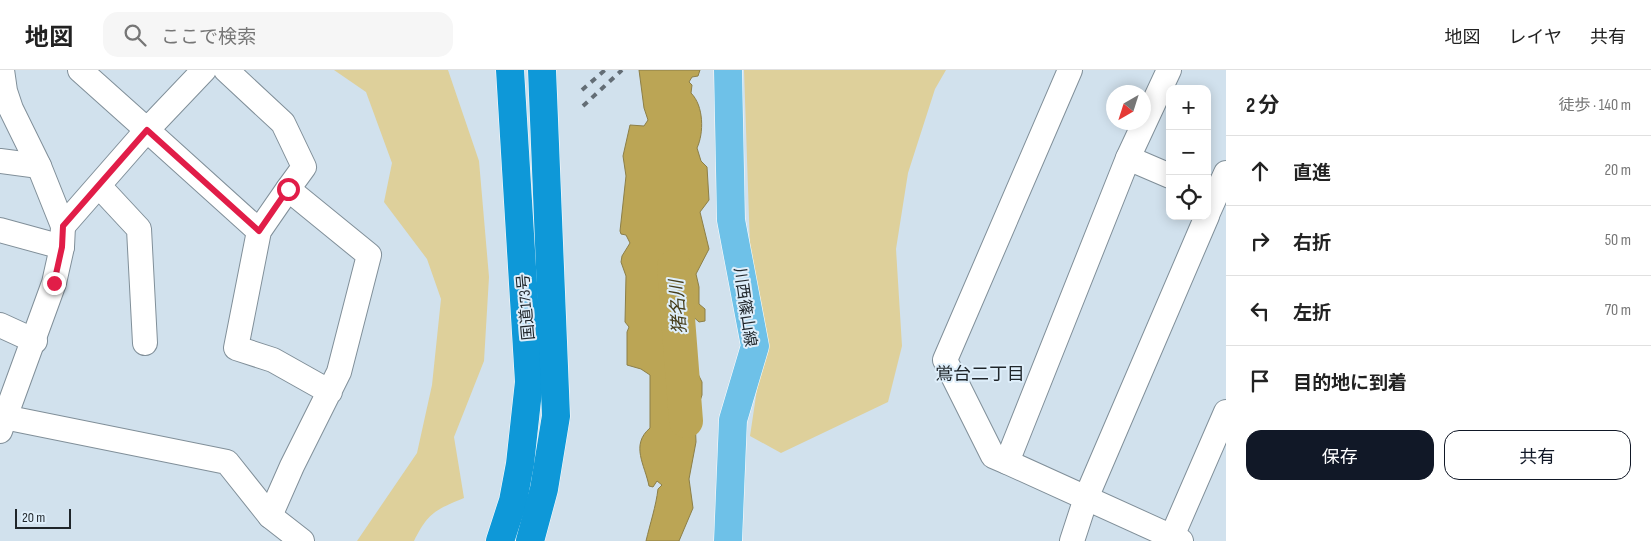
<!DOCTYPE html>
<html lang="ja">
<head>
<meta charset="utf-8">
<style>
	:root { --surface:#fff; --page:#f6f6f6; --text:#222; --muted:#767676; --line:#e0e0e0; --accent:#111827 }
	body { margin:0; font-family:"Sofia Sans Condensed","Noto Sans JP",sans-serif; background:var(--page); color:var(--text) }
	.controls { position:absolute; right:15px; top:15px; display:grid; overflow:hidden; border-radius:10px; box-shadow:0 2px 12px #0003 }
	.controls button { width:45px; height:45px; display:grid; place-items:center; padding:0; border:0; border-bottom:1px solid var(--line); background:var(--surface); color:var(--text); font:25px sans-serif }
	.compass { position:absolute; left:1106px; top:15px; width:45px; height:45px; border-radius:50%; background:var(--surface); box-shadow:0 2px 12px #0003; rotate:219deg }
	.scale { position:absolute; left:15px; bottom:12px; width:56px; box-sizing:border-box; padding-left:5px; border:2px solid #1f252a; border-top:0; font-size:14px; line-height:18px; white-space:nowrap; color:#1f252a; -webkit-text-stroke:4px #deeefa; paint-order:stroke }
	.stop { position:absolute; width:15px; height:15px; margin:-11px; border:4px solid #e11d48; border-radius:50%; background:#fff }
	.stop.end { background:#e11d48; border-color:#fff; box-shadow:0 1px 5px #0008 }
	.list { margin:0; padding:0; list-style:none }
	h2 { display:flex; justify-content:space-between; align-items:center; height:65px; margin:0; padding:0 20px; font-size:21px }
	h2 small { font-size:16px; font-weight:400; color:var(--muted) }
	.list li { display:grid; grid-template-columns:32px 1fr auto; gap:15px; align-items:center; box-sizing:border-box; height:70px; padding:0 20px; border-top:1px solid var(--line) }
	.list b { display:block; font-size:19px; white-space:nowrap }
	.list em { font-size:16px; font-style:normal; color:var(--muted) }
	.actions { display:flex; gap:10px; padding:15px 20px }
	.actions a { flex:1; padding:11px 0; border:1px solid var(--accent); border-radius:15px; text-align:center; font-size:18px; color:var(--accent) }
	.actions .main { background:var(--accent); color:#fff }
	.icon { flex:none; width:28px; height:28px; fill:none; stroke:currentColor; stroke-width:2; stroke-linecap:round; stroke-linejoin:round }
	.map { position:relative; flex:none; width:1226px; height:471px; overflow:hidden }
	header { display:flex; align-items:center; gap:30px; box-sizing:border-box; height:70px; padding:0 25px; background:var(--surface); border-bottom:1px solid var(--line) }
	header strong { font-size:24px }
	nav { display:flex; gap:28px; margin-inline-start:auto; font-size:18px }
	.search { width:350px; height:45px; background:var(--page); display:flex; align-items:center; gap:12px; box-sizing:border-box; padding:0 18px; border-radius:15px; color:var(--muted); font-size:19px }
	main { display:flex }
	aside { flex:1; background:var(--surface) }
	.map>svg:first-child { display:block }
	.green { fill:#ded09b }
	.water { fill:#bba555; stroke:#8c7f48 }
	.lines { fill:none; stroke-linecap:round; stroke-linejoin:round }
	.river { stroke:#bba555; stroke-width:34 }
	.minor-casing { stroke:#808f99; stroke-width:26 }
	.major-casing { stroke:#fff; stroke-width:29 }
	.highway-casing { stroke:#fff; stroke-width:29 }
	.minor { stroke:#fff; stroke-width:24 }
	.major { stroke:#6ec1e8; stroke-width:28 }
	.highway { stroke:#0e98d8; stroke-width:28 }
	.rail { stroke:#636d75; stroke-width:4; stroke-dasharray:6 6; stroke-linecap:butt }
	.route { stroke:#e11d48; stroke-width:6 }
	.labels { text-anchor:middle; stroke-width:4; stroke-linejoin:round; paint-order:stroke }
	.street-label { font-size:16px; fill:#1f252a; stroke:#deeefa }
	.water-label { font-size:18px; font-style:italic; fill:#473e1b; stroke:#deeefa }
	.neighbourhood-label { font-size:18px; fill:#1f252a; stroke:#deeefa }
</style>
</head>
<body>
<header>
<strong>地図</strong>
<div class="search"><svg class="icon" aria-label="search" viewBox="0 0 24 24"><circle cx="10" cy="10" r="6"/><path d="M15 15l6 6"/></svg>ここで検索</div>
<nav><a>地図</a><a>レイヤ</a><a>共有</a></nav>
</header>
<main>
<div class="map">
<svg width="1226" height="471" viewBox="0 0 1226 471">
	<rect width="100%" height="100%" fill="#d1e1ed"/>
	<g class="green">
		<path d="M334,0h114l31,91 10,116 -5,84 -30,76 10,61c-29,12 -36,15 -50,43h-57l60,-88 15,-68 9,-86 -14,-40 -43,-57 8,-39 -26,-71z"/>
		<polygon points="744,0 946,0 935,19 908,103 896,179 902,276 888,332 781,383 750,366 766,259 750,177"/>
	</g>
	<path class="water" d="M639,0h61l-2,6 -6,1 -3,5 3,3 -1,8c13,13 13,40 6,55l4,13 6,6 2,33 -9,12 9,37 -13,25 3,13v17l6,5v12l-6,1 -13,-12 -6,1 -3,5 4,2v4l-7,1 -4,10 1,8 13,8 1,8 -9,11 1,4 18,4 3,-2 4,8v13l-7,21 1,26 -7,37 4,29 -14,33h-33c4,-17 10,-35 12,-52l4,-4 -5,-4 -4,6 -4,-1c-4,-21 -19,-41 1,-58v-53l-9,-6 -14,-4v-33l2,-5 -4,-5 1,-46 -5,-14 1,-6 8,-13 -4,-8 -5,-1 -1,-3 6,-55 -3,-20 7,-31 14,1 4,-6 -4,-12z"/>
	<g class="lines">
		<polyline class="river" points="674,197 686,351"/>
		<g class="minor-casing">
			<g id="minor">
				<polyline points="80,0 147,60 204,0"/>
				<polyline points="226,0 283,53 304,97 288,119"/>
				<polyline points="1169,0 1128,88 1007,392 1181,471"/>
				<polyline points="1128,88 1170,106"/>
				<polyline points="0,91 39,96"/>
				<polyline points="99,116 139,159 145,273"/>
				<polyline points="1207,145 1226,103"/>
				<polyline points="63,156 147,60 259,161"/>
				<polyline points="0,160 62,177"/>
				<polyline points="0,255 35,271"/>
				<polyline points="4,347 227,392 270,446 302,471"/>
				<polyline points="0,361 54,213 62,177 63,156 39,96 11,39 5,21 2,0"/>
				<polyline points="1007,392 993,386 945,290 1070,0"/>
				<polyline points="270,446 292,396 339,302 369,185 288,119 259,161 236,278 273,290 330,322"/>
				<polyline points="1072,471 1086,428 1207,146"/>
				<polyline points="1170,471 1226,342"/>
			</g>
		</g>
		<g class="major-casing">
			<polyline id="major" points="728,471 733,350 755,276 731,150 728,0"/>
		</g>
		<g class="highway-casing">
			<g id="highway">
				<polyline points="500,471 513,431 520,394 529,312 510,0"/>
				<polyline points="530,471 544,419 556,346 542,0"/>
			</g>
		</g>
		<use href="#minor" class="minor"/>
		<use href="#major" class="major"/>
		<use href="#highway" class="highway"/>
		<g class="rail">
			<polyline points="582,20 605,0"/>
			<polyline points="583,36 622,0"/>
		</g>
	</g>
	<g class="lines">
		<polyline class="route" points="54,213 62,177 63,156 147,60 259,161 288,119"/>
	</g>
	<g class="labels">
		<g class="street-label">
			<text transform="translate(525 237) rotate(-95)" y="6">国道173号</text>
			<text transform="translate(746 237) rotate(82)" y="6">川西篠山線</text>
		</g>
		<g class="water-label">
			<text transform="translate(678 237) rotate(-94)" y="6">猪名川</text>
		</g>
		<g class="neighbourhood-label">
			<text x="980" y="310">鴬台二丁目</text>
		</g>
	</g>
</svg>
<div class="controls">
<button>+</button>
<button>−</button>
<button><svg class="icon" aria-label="locate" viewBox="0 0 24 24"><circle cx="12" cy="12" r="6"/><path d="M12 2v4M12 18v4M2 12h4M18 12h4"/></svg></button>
</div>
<svg class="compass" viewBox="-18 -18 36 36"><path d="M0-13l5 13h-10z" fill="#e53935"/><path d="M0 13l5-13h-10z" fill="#767676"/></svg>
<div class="scale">20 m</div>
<div class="stop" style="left:288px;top:119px"></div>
<div class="stop end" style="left:54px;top:213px"></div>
</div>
<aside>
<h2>2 分<small>徒歩 · 140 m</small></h2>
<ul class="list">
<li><svg class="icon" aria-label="ahead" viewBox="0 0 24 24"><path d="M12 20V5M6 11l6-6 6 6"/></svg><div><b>直進</b></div><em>20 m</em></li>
<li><svg class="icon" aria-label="right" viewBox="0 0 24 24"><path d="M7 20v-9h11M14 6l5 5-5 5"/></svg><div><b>右折</b></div><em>50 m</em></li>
<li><svg class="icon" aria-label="left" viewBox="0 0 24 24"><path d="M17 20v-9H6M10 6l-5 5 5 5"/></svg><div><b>左折</b></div><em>70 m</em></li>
<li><svg class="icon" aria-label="arrive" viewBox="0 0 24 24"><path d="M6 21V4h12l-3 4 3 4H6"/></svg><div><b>目的地に到着</b></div></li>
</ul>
<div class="actions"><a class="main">保存</a><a>共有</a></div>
</aside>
</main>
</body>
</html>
